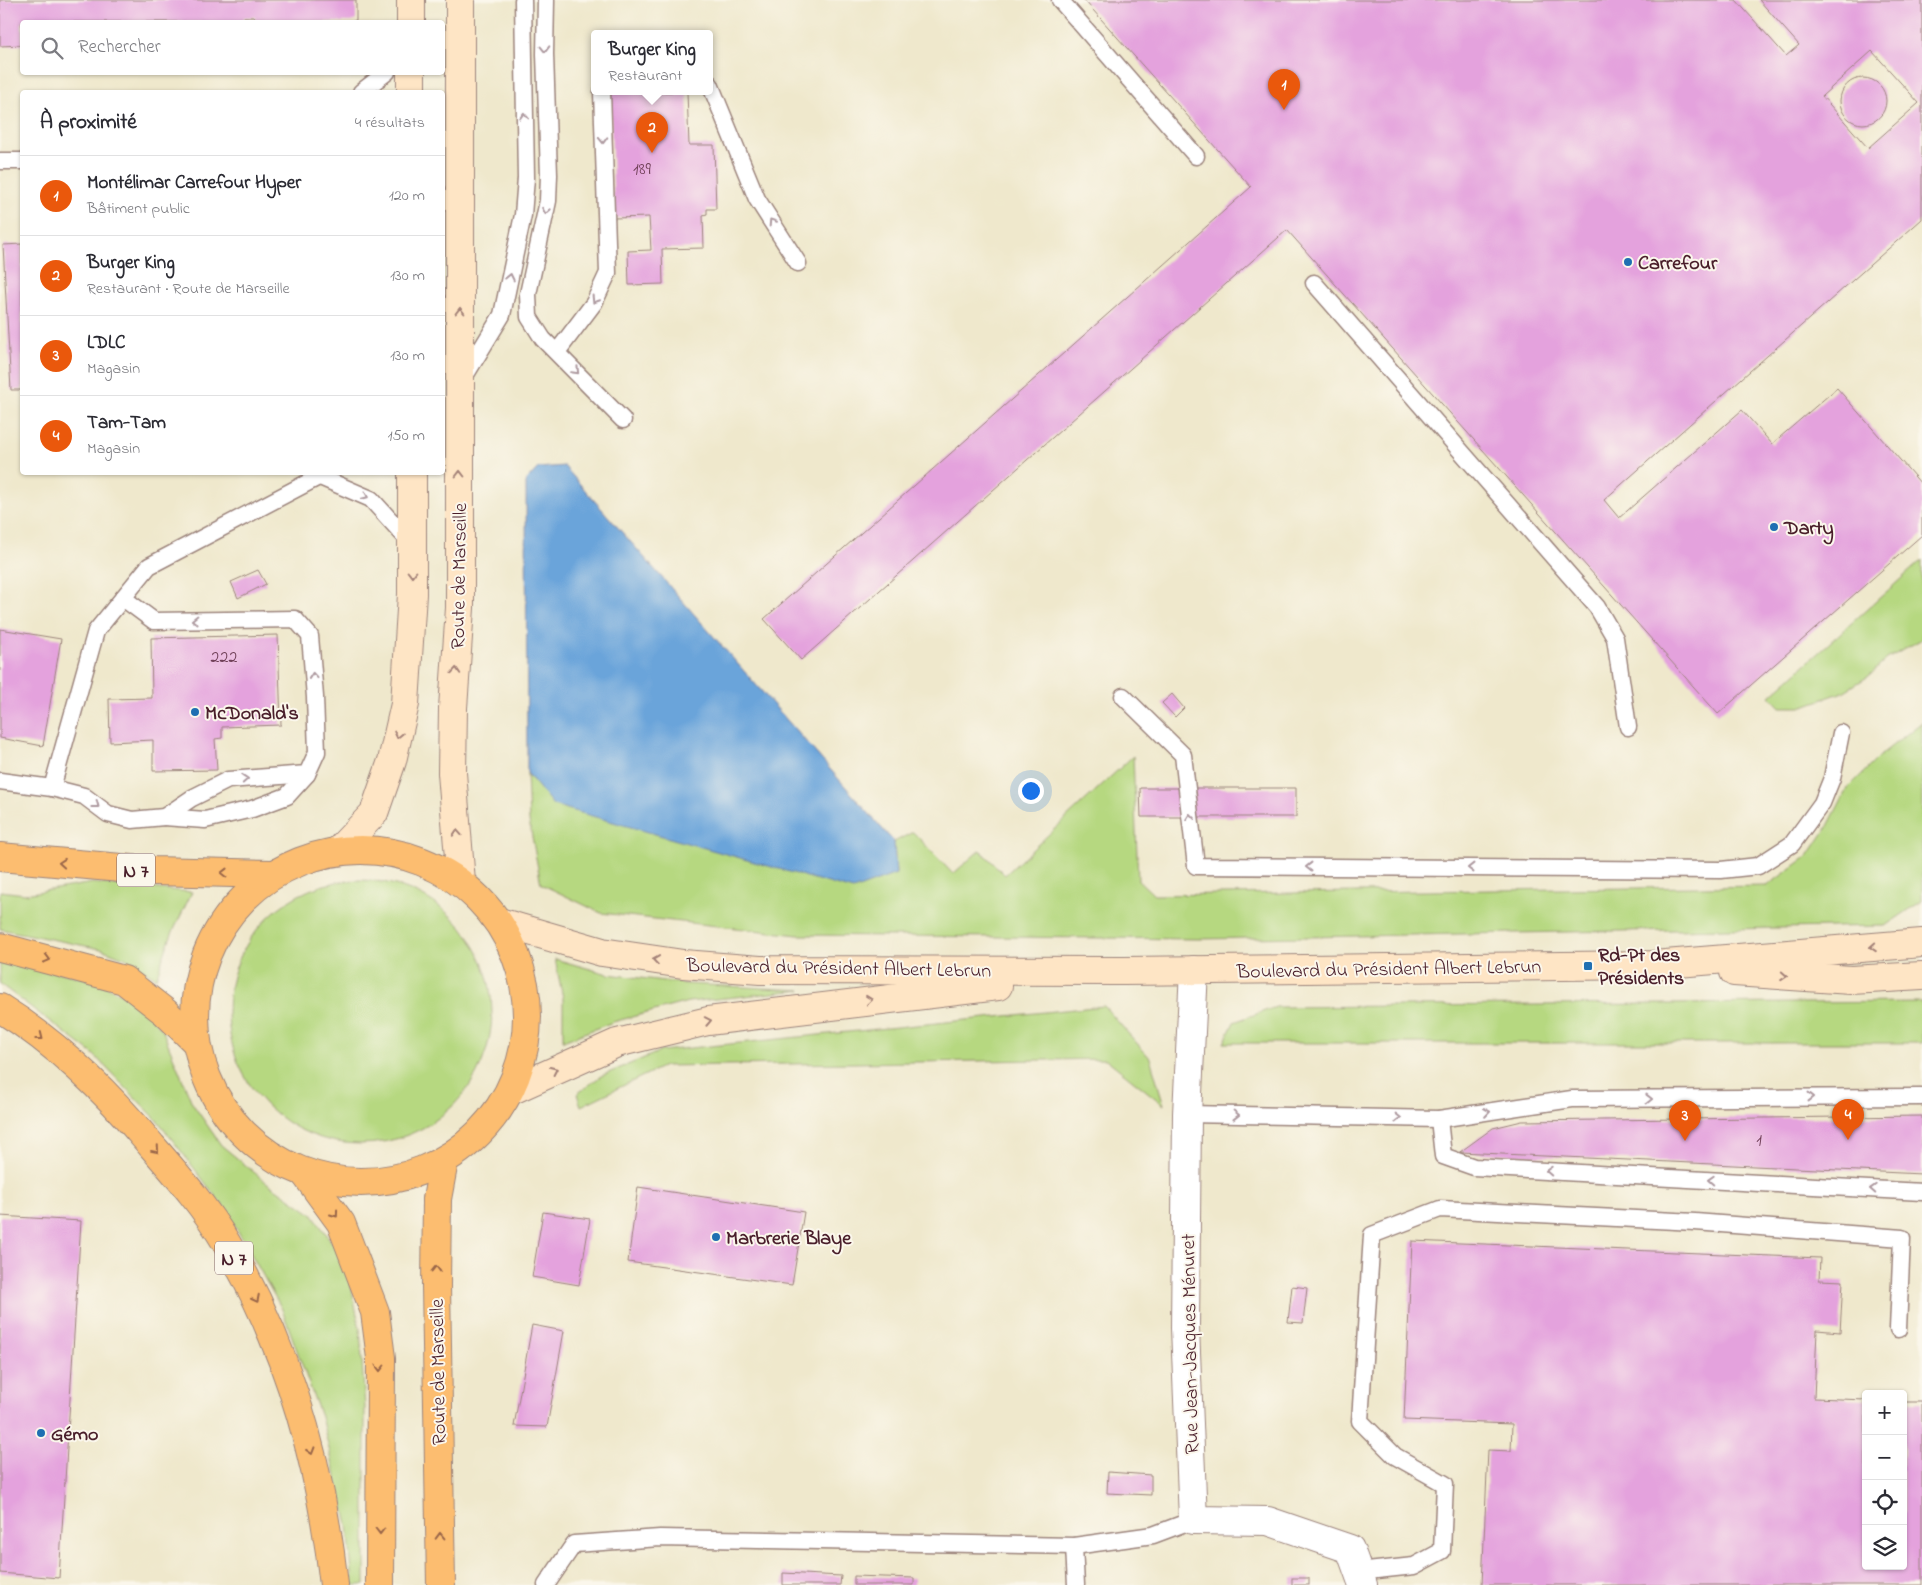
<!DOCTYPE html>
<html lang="fr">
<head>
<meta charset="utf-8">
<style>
	:root { --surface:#fff; --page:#f7f7f7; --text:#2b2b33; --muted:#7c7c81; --line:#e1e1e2; --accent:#ea580c }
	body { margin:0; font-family:"Indie Flower",sans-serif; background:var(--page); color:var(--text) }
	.controls { position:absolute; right:15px; bottom:15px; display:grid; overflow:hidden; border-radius:5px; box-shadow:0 1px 4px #0004 }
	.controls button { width:45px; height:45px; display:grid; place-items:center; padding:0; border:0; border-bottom:1px solid var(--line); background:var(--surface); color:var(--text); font:25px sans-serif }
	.you { position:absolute; left:1030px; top:790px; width:18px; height:18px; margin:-12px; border:4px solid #fff; border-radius:50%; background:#1a73e8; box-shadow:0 0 0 8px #1a73e833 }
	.badge { display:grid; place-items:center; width:32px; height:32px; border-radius:50%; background:var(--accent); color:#fff; font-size:16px; font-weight:700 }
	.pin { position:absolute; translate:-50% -41px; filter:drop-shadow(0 1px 2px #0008) }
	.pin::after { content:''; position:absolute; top:26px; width:18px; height:15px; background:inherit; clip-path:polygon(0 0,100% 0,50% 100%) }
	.popup { position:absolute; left:591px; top:30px; width:122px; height:65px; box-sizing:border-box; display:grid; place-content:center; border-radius:5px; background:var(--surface); filter:drop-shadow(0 1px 4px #0005); font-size:16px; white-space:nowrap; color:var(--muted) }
	.popup b { font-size:19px; color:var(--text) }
	.popup::after { content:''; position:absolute; left:50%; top:100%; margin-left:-10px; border:10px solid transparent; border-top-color:var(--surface) }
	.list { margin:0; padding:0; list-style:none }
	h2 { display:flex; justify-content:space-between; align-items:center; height:65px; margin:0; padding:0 20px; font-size:21px }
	h2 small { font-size:16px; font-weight:400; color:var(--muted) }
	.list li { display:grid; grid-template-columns:32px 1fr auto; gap:15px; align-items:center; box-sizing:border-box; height:80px; padding:0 20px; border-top:1px solid var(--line) }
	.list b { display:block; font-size:19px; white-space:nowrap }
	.list p { margin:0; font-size:16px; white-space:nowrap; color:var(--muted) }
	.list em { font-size:16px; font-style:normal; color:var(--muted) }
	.icon { flex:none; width:28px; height:28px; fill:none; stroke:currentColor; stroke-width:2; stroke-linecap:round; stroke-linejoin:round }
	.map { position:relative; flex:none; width:1922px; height:1585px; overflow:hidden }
	.search { position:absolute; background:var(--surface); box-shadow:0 1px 4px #0004; left:20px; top:20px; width:425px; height:55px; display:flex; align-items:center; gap:12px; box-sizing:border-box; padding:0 18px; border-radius:5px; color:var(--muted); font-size:19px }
	.panel { position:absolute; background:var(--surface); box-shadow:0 1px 4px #0004; left:20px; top:90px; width:425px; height:385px; border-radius:5px }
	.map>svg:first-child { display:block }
	.green { fill:#b6d880; stroke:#807c56 }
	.water { fill:#6ba4da; stroke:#5a6282 }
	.building { fill:#e4a2dd; fill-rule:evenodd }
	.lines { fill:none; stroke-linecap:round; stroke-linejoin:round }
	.service-casing { stroke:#9c847c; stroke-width:19 }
	.minor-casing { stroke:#9c847c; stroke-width:30 }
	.secondary-casing { stroke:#9c847c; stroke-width:30 }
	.primary-casing { stroke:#9c847c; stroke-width:30 }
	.service { stroke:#fff; stroke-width:16 }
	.minor { stroke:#fff; stroke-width:28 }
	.secondary { stroke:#fee5c5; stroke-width:28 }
	.primary { stroke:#fcbd6f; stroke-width:28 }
	.oneway { stroke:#ae9aa0 }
	.oneway2 { stroke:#a48278 }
	.oneway3 { stroke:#9a664a }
	.poi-dot { fill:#1f6fb2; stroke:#fbf7ec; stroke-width:2 }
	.labels { text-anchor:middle; stroke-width:4; stroke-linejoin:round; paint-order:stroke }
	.number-label { font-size:18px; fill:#704058 }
	.shield { fill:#fbf7ec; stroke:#7f6065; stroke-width:1 }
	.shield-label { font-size:19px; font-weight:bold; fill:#4a1f2b }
	.poi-label { font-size:20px; font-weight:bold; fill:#4a1f2b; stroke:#fbf7ec; text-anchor:start }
	.street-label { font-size:20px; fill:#4a1f2b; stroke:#fbf7ec }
</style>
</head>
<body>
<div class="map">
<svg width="1922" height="1585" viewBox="0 0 1922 1585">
	<rect width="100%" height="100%" fill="#fbf7ec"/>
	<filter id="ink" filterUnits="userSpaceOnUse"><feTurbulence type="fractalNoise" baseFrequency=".02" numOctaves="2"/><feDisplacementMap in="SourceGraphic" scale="10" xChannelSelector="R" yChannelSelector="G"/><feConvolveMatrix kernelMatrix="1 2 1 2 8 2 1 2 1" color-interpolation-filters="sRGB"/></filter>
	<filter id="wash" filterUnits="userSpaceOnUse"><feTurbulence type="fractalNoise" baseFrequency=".0096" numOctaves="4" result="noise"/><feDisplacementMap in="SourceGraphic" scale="20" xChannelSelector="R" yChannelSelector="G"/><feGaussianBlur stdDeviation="1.12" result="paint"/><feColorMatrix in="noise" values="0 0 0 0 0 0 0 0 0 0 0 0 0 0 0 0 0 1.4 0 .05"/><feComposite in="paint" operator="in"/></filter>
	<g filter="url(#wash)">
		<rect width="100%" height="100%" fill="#efe8cc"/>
		<g class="green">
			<polygon points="1922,560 1922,639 1887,659 1869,676 1843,692 1801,707 1780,707 1770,696"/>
			<polygon points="1922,722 1922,901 1885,926 1199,939 798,935 601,913 541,884 529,821 527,773 554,805 896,874 894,842 913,832 953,874 980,850 1005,875 1133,756 1138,880 1154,895 1767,886 1808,856 1828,826 1847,789 1883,753"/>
			<circle cx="360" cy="1012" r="132"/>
			<polygon points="93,883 192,892 170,938 156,978 125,958 101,949 0,929 0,891 25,894"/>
			<polygon points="0,959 96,981 133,1000 162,1029 192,1103 221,1145 266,1182 312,1214 346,1262 360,1329 365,1408 365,1585 353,1585 348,1524 321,1417 282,1309 226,1210 158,1121 92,1053 0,984"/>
			<polygon points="555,959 608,974 688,984 801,990 688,1002 613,1022 563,1041 563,998"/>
			<polygon points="1922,1002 1922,1043 1224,1043 1234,1022 1276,1007"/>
			<polygon points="1104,1006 1150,1058 1164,1105 1106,1059 664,1066 581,1106 577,1094 601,1076 661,1051"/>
		</g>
		<polygon class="water" points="564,466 894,842 896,874 853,890 553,805 527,773 526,481 538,468"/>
		<g id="blocks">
			<g class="building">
				<polygon points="0,0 356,0 356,20 352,22 255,22 255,17 244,17 244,22 22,22 22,45 0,46"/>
				<path d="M1084,0h652l50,56 13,-11 -40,-45h163v219l-318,281 15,18 123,-108 30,34 65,-56 85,97v50l-204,179 -431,-484 -486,430 -37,-41 487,-432zM1872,51l47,52 -51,45 -46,-52z"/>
				<circle cx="1863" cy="101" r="23"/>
				<polygon points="610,92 687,92 689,145 714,145 716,209 707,209 707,214 703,215 704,248 662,249 663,284 629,285 628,251 651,250 649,217 614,218"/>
				<polygon points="22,244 22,390 11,390 3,245"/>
				<polygon points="258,570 266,584 238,598 231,582"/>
				<polygon points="0,629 61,639 43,746 0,738"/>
				<polygon points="278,635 281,725 222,727 222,738 215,739 217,770 153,771 153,740 110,742 109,699 152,698 151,638"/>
				<polygon points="1172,694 1184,708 1175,717 1162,703"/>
				<polygon points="1140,788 1296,788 1296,817 1141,817"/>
				<polygon points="1922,1116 1922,1174 1460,1152 1493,1128 1522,1121"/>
				<polygon points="638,1187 804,1212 792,1285 628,1262"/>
				<polygon points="543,1212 590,1219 579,1285 532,1277"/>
				<polygon points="0,1216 81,1221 59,1578 0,1573"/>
				<polygon points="1412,1241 1820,1258 1819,1280 1843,1281 1840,1332 1817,1330 1814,1398 1866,1400 1866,1566 1903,1566 1903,1402 1922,1402 1922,1585 1482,1585 1488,1450 1511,1451 1512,1424 1404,1420"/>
				<polygon points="1292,1286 1307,1288 1303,1323 1288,1322"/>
				<polygon points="532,1325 564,1331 547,1427 514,1426"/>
				<polygon points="1108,1472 1151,1475 1151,1495 1107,1493"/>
				<polygon points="783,1573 841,1576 840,1585 783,1585"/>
				<polygon points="854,1576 914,1578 914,1585 854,1585"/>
				<rect x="1292" y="1578" width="17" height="7"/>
			</g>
		</g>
	</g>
	<g filter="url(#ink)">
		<use href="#blocks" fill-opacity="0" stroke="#9c847c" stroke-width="1"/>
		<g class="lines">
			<g class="service-casing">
				<g id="service">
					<polyline points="546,0 545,54 549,175 548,201 528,294 529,317 543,339 623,420"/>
					<polyline points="1060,0 1196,156"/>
					<polyline points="710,84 757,199 798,263"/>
					<polyline points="361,92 387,72"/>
					<polyline points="0,161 22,161"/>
					<polyline points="1314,283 1597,607 1615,638 1628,727"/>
					<polyline points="557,352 594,303 608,273 602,92"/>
					<polyline points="463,379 502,315 523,215 526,178 523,0"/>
					<polyline points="320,477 371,499 412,544"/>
					<polyline points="1123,696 1183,755 1196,866 1721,870 1758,866 1792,844 1822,803 1832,778 1841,733"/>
					<polyline points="0,781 52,788 96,631 149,566 328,472"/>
					<polyline points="52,788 84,796 108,814 132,820 164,817 192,798 228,780 307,774 317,752 315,697 310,636 295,619 154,621 123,598"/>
					<polyline points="164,817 205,820 252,809 287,796 307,774"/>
					<polyline points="1187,1114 1439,1119 1572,1099 1922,1097"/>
					<polyline points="1439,1119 1443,1156 1474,1167 1922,1192"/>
					<polyline points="1074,1546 1076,1585"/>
					<polyline points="1358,1572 1414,1566 1442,1551 1445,1484 1395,1456 1360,1421 1372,1235 1440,1209 1695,1222 1902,1238 1898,1329"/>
					<polyline points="546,1585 574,1544 660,1538 1074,1546 1153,1535 1193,1520"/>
				</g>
			</g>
			<g class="minor-casing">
				<polyline id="minor" points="1194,970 1187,1114 1185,1328 1193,1520 1268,1521 1350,1549 1363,1585"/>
			</g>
			<g class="secondary-casing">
				<g id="secondary">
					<polyline points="460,0 460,608 453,708 452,773 461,882"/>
					<polyline points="411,22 411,0"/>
					<polyline points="411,72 411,92"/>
					<polyline points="338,851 374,813 392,761 405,704 412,594 412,472"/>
					<polyline points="499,922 602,952 683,964 760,970 1124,971 1653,965 1922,943"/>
					<polyline points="1734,972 1851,980 1922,976"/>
					<polyline points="510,1091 617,1043 708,1021 998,986"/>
				</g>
			</g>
			<g class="primary-casing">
				<g id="primary">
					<circle cx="361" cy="1016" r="166"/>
					<polyline points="0,857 154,871 272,874"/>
					<polyline points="0,947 124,980 165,1012 196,1042"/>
					<path d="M0,1008c58,36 108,85 151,137 27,31 55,63 76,99 62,105 94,221 107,341"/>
					<polyline points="306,1175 341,1223 375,1312 381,1358 380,1585"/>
					<polyline points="441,1585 436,1285 437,1199 444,1161"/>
				</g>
			</g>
			<use href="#service" class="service"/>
			<use href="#minor" class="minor"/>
			<use href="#secondary" class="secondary"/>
			<use href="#primary" class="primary"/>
		</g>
		<defs><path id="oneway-chevron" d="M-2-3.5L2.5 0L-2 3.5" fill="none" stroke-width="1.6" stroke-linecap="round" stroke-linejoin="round" transform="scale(1.25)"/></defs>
		<g class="oneway">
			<use href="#oneway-chevron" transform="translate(545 49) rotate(89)"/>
			<use href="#oneway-chevron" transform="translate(524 116) rotate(-92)"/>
			<use href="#oneway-chevron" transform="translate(603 140) rotate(88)"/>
			<use href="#oneway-chevron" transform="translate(546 211) rotate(100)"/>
			<use href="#oneway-chevron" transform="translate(772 222) rotate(-123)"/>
			<use href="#oneway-chevron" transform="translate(510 277) rotate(-78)"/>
			<use href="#oneway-chevron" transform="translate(595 300) rotate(122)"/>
			<use href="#oneway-chevron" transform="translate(576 371) rotate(46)"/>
			<use href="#oneway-chevron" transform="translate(365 496) rotate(25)"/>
			<use href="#oneway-chevron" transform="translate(195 620) rotate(179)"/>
			<use href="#oneway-chevron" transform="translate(313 676) rotate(-95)"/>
			<use href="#oneway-chevron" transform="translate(245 779) rotate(-4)"/>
			<use href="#oneway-chevron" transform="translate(96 805) rotate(37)"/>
			<use href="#oneway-chevron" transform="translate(1190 817) rotate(-96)"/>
			<use href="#oneway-chevron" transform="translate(1309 867) rotate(-180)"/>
			<use href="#oneway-chevron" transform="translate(1471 868) rotate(-180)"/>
			<use href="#oneway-chevron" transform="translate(1811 1097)"/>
			<use href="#oneway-chevron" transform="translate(1649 1099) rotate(-1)"/>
			<use href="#oneway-chevron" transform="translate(1487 1112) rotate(-8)"/>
			<use href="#oneway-chevron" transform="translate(1236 1115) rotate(1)"/>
			<use href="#oneway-chevron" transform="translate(1398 1118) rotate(1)"/>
			<use href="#oneway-chevron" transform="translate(1549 1171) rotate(-177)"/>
			<use href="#oneway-chevron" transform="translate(1711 1180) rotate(-177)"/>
			<use href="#oneway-chevron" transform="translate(1873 1189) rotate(-177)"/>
		</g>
		<g class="oneway2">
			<use href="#oneway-chevron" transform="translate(460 311) rotate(-90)"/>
			<use href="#oneway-chevron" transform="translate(460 474) rotate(-90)"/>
			<use href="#oneway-chevron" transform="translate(412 574) rotate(90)"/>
			<use href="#oneway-chevron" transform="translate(456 671) rotate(-86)"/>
			<use href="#oneway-chevron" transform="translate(398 735) rotate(102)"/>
			<use href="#oneway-chevron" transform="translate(457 833) rotate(-94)"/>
			<use href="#oneway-chevron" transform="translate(1873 947) rotate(176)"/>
			<use href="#oneway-chevron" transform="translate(656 960) rotate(-172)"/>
			<use href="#oneway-chevron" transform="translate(1784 976) rotate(4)"/>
			<use href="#oneway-chevron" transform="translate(869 1000) rotate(-6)"/>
			<use href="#oneway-chevron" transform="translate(708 1021) rotate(-11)"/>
			<use href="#oneway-chevron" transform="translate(554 1070) rotate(-25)"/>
		</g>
		<g class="oneway3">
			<use href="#oneway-chevron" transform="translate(62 863) rotate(-175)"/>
			<use href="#oneway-chevron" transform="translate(224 873) rotate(-179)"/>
			<use href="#oneway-chevron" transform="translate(47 959) rotate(15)"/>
			<use href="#oneway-chevron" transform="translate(40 1037) rotate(38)"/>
			<use href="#oneway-chevron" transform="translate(156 1150) rotate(50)"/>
			<use href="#oneway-chevron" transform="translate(335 1214) rotate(54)"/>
			<use href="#oneway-chevron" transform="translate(436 1269) rotate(-89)"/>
			<use href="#oneway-chevron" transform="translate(256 1299) rotate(63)"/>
			<use href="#oneway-chevron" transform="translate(380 1368) rotate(90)"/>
			<use href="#oneway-chevron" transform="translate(311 1451) rotate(73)"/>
			<use href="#oneway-chevron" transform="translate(380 1531) rotate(90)"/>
			<use href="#oneway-chevron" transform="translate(440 1536) rotate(-91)"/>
		</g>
	</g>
	<g class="poi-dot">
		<circle cx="1628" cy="262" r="5"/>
		<circle cx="1774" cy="527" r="5"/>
		<circle cx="195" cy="712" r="5"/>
		<rect x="1583" y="961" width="10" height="10" rx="2.5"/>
		<circle cx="716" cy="1237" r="5"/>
		<circle cx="41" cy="1433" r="5"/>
	</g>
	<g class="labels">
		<g class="number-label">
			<text x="642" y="174">189</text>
			<text x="224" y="662">222</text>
			<text x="1759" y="1145">1</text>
		</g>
		<g class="shield">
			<rect x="117" y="853.5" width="38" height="33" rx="4"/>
			<rect x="215" y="1241.5" width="38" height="33" rx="4"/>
		</g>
		<g class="shield-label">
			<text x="136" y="877">N 7</text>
			<text x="234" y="1265">N 7</text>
		</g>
		<g class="poi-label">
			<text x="1638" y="269">Carrefour</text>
			<text x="1784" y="534">Darty</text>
			<text x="205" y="719">McDonald's</text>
			<text x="1598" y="961">Rd-Pt des<tspan x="1598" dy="23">Présidents</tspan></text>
			<text x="726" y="1244">Marbrerie Blaye</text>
			<text x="51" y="1440">Gémo</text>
		</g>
		<g class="street-label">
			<text transform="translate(458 576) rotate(-89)" y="7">Route de Marseille</text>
			<text transform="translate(839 967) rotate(1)" y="7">Boulevard du Président Albert Lebrun</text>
			<text transform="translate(1389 968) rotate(-1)" y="7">Boulevard du Président Albert Lebrun</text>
			<text transform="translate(1189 1344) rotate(-91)" y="7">Rue Jean-Jacques Ménuret</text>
			<text transform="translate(437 1372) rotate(-91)" y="7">Route de Marseille</text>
		</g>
	</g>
</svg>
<div class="controls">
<button>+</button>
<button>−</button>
<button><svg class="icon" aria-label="locate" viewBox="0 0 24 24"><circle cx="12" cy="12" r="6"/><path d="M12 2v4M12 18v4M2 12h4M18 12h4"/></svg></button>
<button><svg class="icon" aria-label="layers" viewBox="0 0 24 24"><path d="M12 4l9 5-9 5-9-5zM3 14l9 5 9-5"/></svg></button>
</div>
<div class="you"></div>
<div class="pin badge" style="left:1284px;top:110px">1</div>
<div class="pin badge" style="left:652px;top:153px">2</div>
<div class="popup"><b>Burger King</b>Restaurant</div>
<div class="pin badge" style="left:1685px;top:1141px">3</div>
<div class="pin badge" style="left:1848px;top:1140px">4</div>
<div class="search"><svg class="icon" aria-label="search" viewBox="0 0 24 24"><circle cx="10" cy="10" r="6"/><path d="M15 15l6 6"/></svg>Rechercher</div>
<section class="panel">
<h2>À proximité<small>4 résultats</small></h2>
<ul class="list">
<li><span class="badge">1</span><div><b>Montélimar Carrefour Hyper</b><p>Bâtiment public</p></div><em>120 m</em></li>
<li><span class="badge">2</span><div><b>Burger King</b><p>Restaurant · Route de Marseille</p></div><em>130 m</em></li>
<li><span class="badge">3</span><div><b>LDLC</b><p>Magasin</p></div><em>130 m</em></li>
<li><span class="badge">4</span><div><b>Tam-Tam</b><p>Magasin</p></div><em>150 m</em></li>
</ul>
</section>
</div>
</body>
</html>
